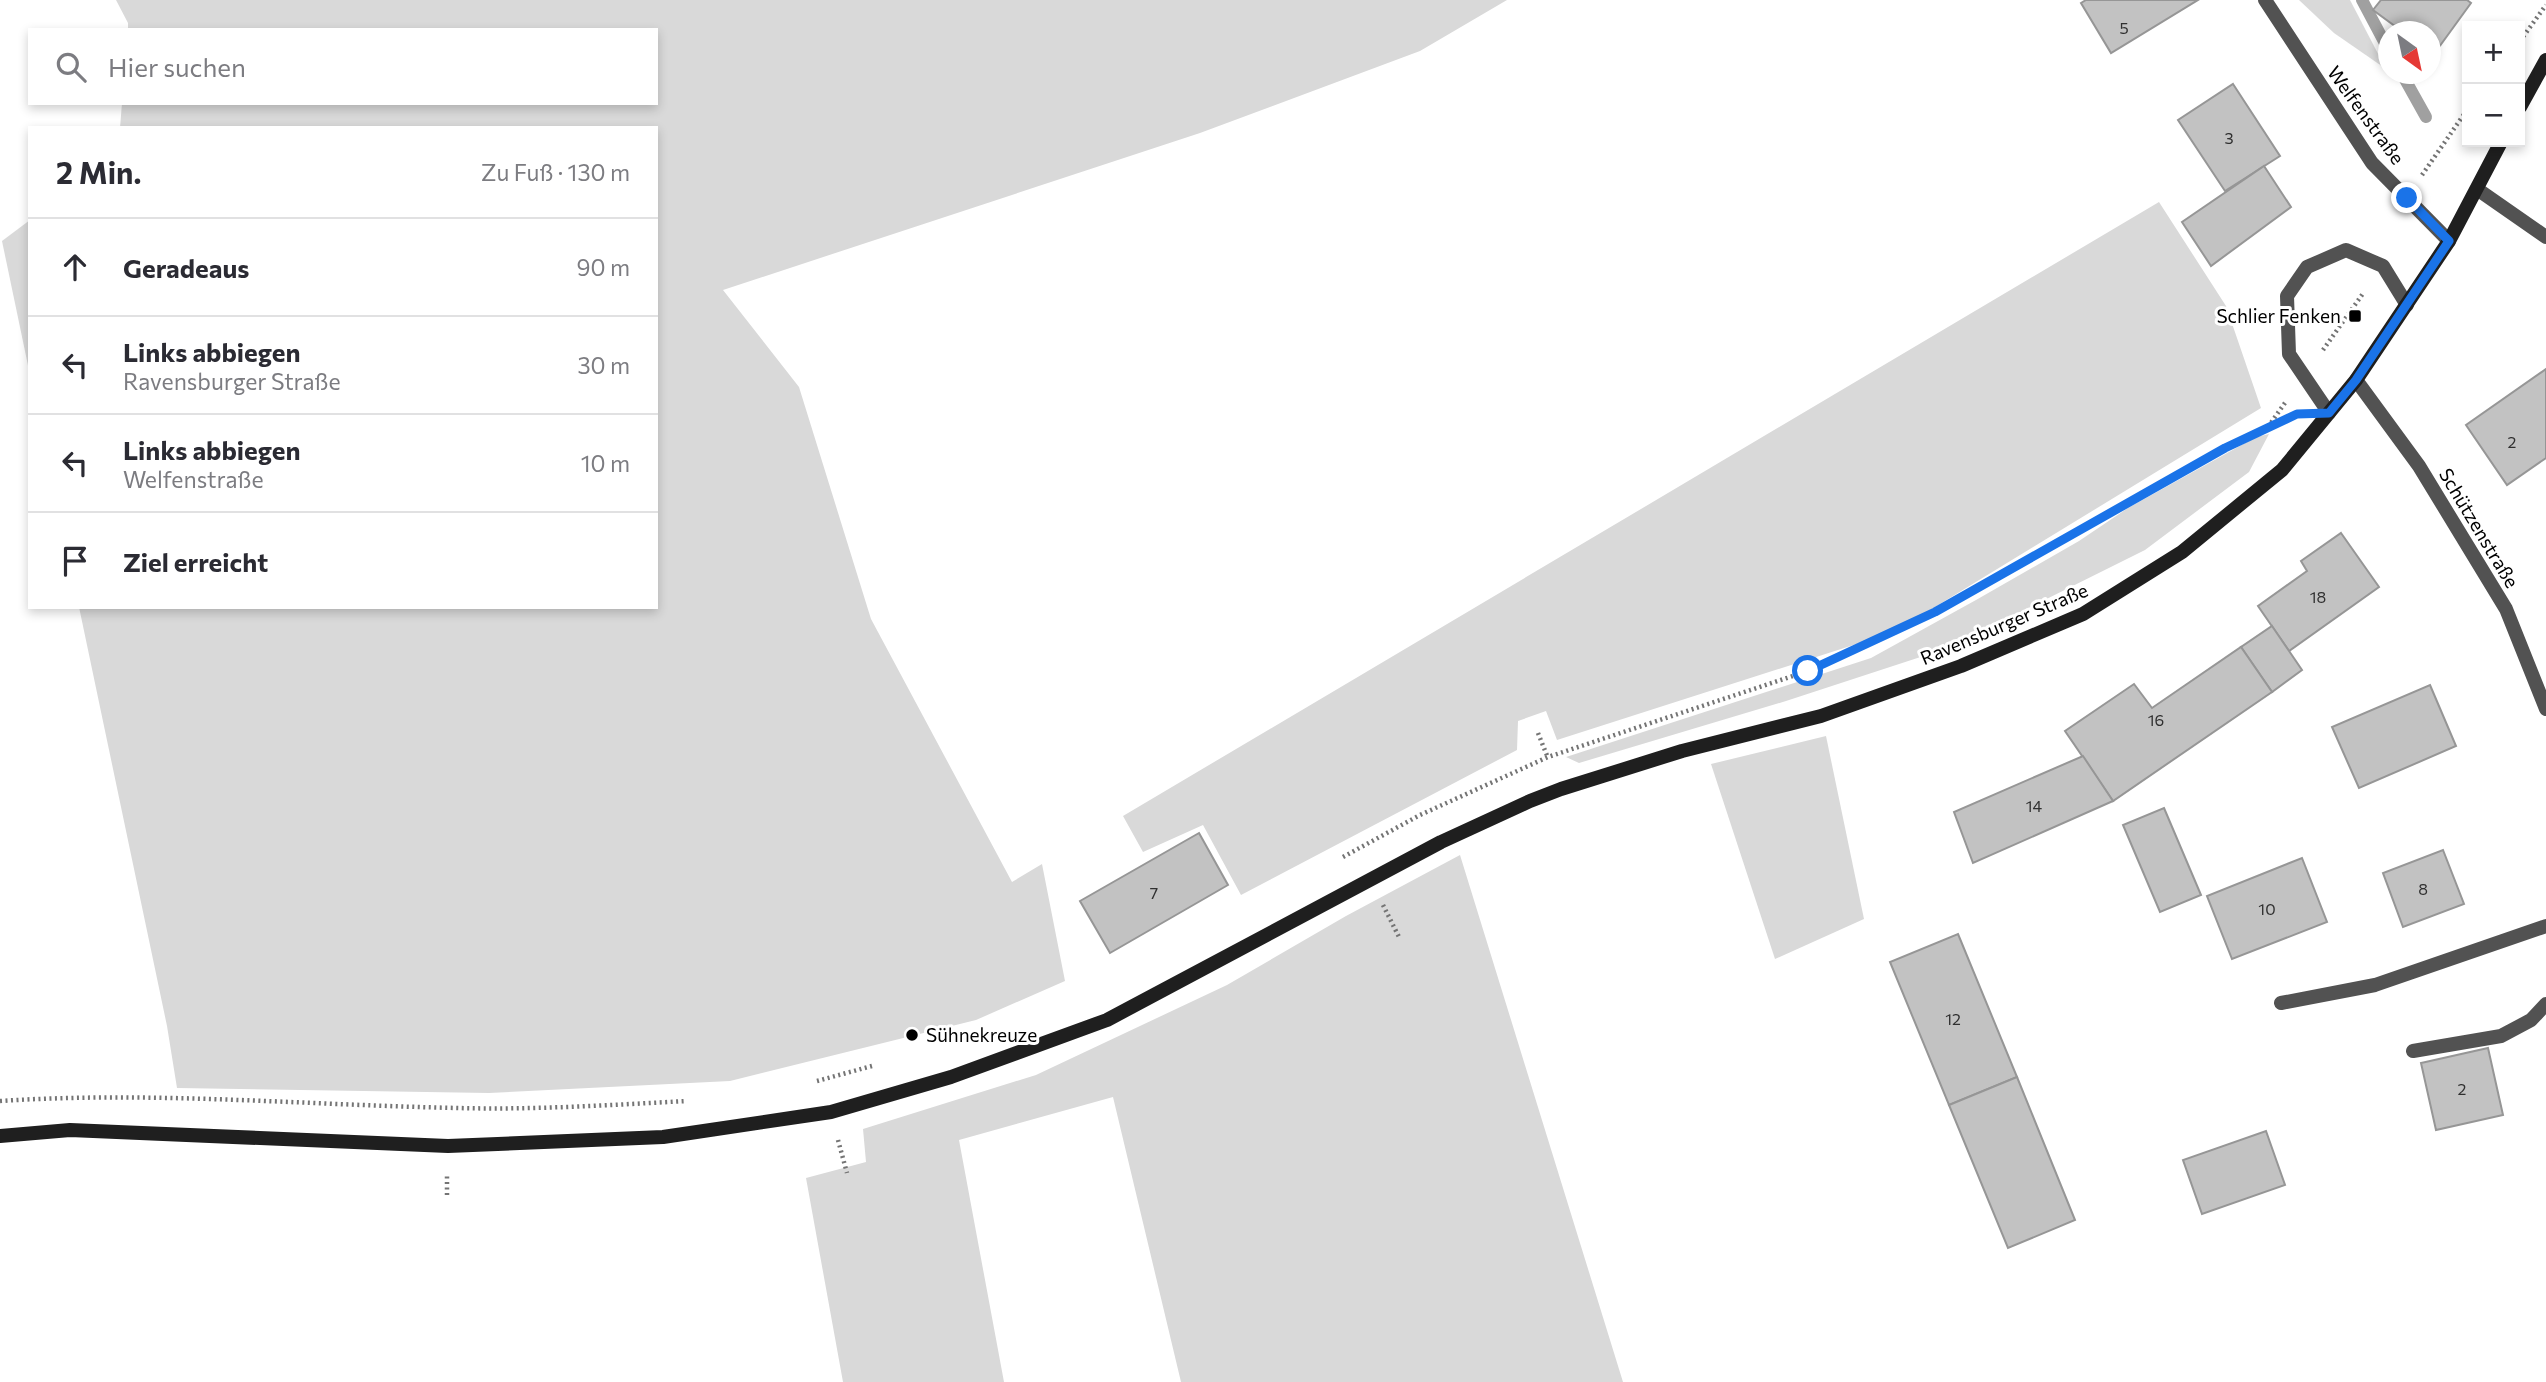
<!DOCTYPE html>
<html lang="de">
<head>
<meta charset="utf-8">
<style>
	:root { --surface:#fff; --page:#f7f7f7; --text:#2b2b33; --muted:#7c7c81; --line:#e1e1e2 }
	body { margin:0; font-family:Commissioner,sans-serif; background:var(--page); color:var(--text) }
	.controls { position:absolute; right:21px; top:21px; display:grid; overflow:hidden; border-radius:0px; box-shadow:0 4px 10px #0003 }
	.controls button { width:63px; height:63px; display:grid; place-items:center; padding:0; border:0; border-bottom:2px solid var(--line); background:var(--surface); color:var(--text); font:35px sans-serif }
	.compass { position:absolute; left:2378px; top:21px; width:63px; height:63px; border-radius:50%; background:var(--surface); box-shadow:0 4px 10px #0003; rotate:147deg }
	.stop { position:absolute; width:21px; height:21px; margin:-16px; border:5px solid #1a73e8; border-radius:50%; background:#fff }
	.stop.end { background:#1a73e8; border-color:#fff; box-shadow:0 2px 7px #0008 }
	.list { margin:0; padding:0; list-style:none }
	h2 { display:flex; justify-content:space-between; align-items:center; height:91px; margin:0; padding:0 28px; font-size:30px }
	h2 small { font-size:23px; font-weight:400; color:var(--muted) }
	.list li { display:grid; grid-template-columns:46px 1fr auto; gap:21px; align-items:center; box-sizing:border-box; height:98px; padding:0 28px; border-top:2px solid var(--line) }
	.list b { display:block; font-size:26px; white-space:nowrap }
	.list p { margin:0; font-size:23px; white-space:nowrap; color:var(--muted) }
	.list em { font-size:23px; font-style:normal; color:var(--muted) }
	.icon { flex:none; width:38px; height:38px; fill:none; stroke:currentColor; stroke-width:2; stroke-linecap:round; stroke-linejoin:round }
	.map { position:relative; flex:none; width:2546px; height:1382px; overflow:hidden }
	.search { position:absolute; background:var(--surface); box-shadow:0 4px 10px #0003; left:28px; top:28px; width:630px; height:77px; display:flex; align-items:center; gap:18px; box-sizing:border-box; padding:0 24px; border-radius:0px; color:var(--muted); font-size:26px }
	.panel { position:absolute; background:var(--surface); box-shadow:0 4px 10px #0003; left:28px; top:126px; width:630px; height:483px; border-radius:0px }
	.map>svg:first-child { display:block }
	.green { fill:#d9d9d9 }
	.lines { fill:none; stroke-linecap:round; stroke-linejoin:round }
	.stream { stroke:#a0a0a0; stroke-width:12 }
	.building { fill:#c2c2c2; stroke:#969696; stroke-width:2 }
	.path { stroke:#747474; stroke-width:4.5; stroke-dasharray:2 3.5; stroke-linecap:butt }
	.service { stroke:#525252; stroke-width:14 }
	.minor { stroke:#525252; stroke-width:14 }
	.secondary { stroke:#1f1f1f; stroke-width:14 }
	.route { stroke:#1a73e8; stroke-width:9 }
	.poi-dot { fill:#000; stroke:#fff; stroke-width:2.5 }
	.labels { text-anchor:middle; stroke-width:6; stroke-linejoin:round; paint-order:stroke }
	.number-label { font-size:16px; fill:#303030 }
	.street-label { font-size:19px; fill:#000; stroke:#fff }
	.poi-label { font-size:19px; fill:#000; stroke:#fff; text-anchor:end }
</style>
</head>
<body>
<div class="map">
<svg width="2546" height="1382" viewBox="0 0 2546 1382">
	<rect width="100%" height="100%" fill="#fff"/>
	<g class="green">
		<polygon points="116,0 1507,0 1420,51 1200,133 723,290 799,387 871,619 1012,882 1042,864 1065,981 976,1020 730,1081 489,1093 177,1088 167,1026 79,607 656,607 656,128 120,128 122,103 656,103 656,30 128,30 128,23"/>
		<polygon points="2299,0 2350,0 2386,69 2334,33"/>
		<polygon points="2159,202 2226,306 2261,408 1894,632 1557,740 1546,711 1518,721 1517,750 1241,895 1203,825 1143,852 1123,816"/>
		<polygon points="30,220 30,375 2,241"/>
		<polygon points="2269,434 2249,472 2145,550 1948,648 1786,701 1579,763 1566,757 1871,658 1976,600 2079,541 2128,508 2256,437"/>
		<polygon points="1826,736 1864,919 1775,959 1711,764"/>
		<polygon points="1460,855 1623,1382 1181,1382 1113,1097 959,1140 1004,1382 843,1382 806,1178 866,1162 863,1129 1036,1075 1227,985 1346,916"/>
	</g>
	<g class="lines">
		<g class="stream">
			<polyline points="2362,0 2388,49"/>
			<polyline points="2402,74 2426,117"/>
		</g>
	</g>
	<g class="building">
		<polygon points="2086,0 2198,0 2111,53 2081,3"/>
		<polygon points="2381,0 2467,0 2471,3 2434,54 2430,52 2430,32 2403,32 2373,10"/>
		<polygon points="2233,84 2280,156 2225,191 2178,120"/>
		<polygon points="2264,166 2291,207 2211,266 2182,222"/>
		<polygon points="2546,369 2546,458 2507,485 2466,425"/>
		<polygon points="2341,533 2379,587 2289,651 2258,606 2307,571 2301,561"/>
		<polygon points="2272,626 2302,670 2272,692 2241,647"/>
		<polygon points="2241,647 2272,692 2113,801 2065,731 2134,684 2152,708"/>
		<polygon points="2430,685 2456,746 2359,788 2332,727"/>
		<polygon points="2083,756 2113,801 1973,863 1954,812"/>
		<polygon points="2164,808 2201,895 2160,912 2123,825"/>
		<polygon points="1199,833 1228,885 1110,953 1080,901"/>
		<polygon points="2443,850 2464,904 2403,927 2383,873"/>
		<polygon points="2302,858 2327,922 2232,959 2207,896"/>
		<polygon points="1958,934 2017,1077 1949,1105 1890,962"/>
		<polygon points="2488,1048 2503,1115 2436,1130 2421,1063"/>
		<polygon points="2017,1077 2075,1220 2008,1248 1949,1105"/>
		<polygon points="2266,1131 2285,1185 2202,1214 2183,1160"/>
	</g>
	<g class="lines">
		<g class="path">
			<polyline points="2520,41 2546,5"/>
			<polyline points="2422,175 2467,110"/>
			<polyline points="2323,350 2364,292"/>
			<polyline points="2268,427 2287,400"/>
			<polyline points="1538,733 1548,758"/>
			<polyline points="1343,857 1420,815 1548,757 1808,671 1935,612 2225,448 2284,420"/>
			<polyline points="1383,905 1400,939"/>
			<polyline points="817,1081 872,1066"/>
			<path d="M0,1101c153,-10 305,4 458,7 76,2 153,-3 229,-7"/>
			<polyline points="838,1140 847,1173"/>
			<polyline points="447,1195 447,1175"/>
		</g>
		<g class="service">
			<polyline points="2329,413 2289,354 2287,296 2307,267 2346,250 2383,266 2407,305"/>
			<polyline points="2281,1003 2375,985 2546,926"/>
			<polyline points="2413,1051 2501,1036 2531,1020 2546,1004"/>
		</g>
		<g class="minor">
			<polyline points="2265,0 2372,163 2449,241"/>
			<polyline points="2477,189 2546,237"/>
			<polyline points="2356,380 2419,466 2506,609 2546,709"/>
		</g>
		<g class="secondary">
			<polyline points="2520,107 2546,60"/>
			<polyline points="0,1136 70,1130 448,1146 663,1137 831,1112 951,1077 1107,1020 1441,842 1530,801 1561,789 1682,751 1821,716 1961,666 2083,614 2182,552 2282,470 2356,380 2449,241 2501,142"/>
		</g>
	</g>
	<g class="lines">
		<polyline class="route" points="1808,671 1935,612 2225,448 2297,414 2329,413 2356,380 2449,241 2407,198"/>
	</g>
	<g class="poi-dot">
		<rect x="2348" y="309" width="14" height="14" rx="3.5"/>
		<circle cx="912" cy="1035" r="7"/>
	</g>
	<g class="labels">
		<g class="number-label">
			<text x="2124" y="34">5</text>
			<text x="2229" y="144">3</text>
			<text x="2512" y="448">2</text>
			<text x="2318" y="603">18</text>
			<text x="2156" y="726">16</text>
			<text x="2034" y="812">14</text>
			<text x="2423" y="895">8</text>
			<text x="1154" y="899">7</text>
			<text x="2267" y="915">10</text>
			<text x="1953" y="1025">12</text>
			<text x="2462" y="1095">2</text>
		</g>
		<g class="street-label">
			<text transform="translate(2366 115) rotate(54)" y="7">Welfenstraße</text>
			<text transform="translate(2479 528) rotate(59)" y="7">Schützenstraße</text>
			<text transform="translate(2004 624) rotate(-23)" y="7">Ravensburger Straße</text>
		</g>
		<g class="poi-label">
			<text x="2341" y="323">Schlier Fenken</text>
			<text x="926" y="1042" text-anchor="start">Sühnekreuze</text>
		</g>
	</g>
</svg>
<div class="controls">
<button>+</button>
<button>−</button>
</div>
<svg class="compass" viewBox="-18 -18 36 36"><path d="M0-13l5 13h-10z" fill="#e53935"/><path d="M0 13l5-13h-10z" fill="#7c7c81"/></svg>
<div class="stop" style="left:1808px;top:671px"></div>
<div class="stop end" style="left:2407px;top:198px"></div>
<div class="search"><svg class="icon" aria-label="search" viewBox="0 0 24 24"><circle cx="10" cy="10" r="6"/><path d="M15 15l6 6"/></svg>Hier suchen</div>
<section class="panel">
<h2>2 Min.<small>Zu Fuß · 130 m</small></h2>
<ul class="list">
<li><svg class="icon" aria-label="ahead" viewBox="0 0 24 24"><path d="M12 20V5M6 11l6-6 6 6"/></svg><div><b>Geradeaus</b></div><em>90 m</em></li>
<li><svg class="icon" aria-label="left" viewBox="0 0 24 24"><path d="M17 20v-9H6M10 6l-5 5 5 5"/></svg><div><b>Links abbiegen</b><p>Ravensburger Straße</p></div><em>30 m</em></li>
<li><svg class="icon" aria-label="left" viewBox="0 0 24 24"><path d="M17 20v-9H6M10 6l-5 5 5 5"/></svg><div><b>Links abbiegen</b><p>Welfenstraße</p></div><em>10 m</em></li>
<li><svg class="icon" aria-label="arrive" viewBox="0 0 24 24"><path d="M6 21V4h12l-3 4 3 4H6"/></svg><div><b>Ziel erreicht</b></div></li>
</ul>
</section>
</div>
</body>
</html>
